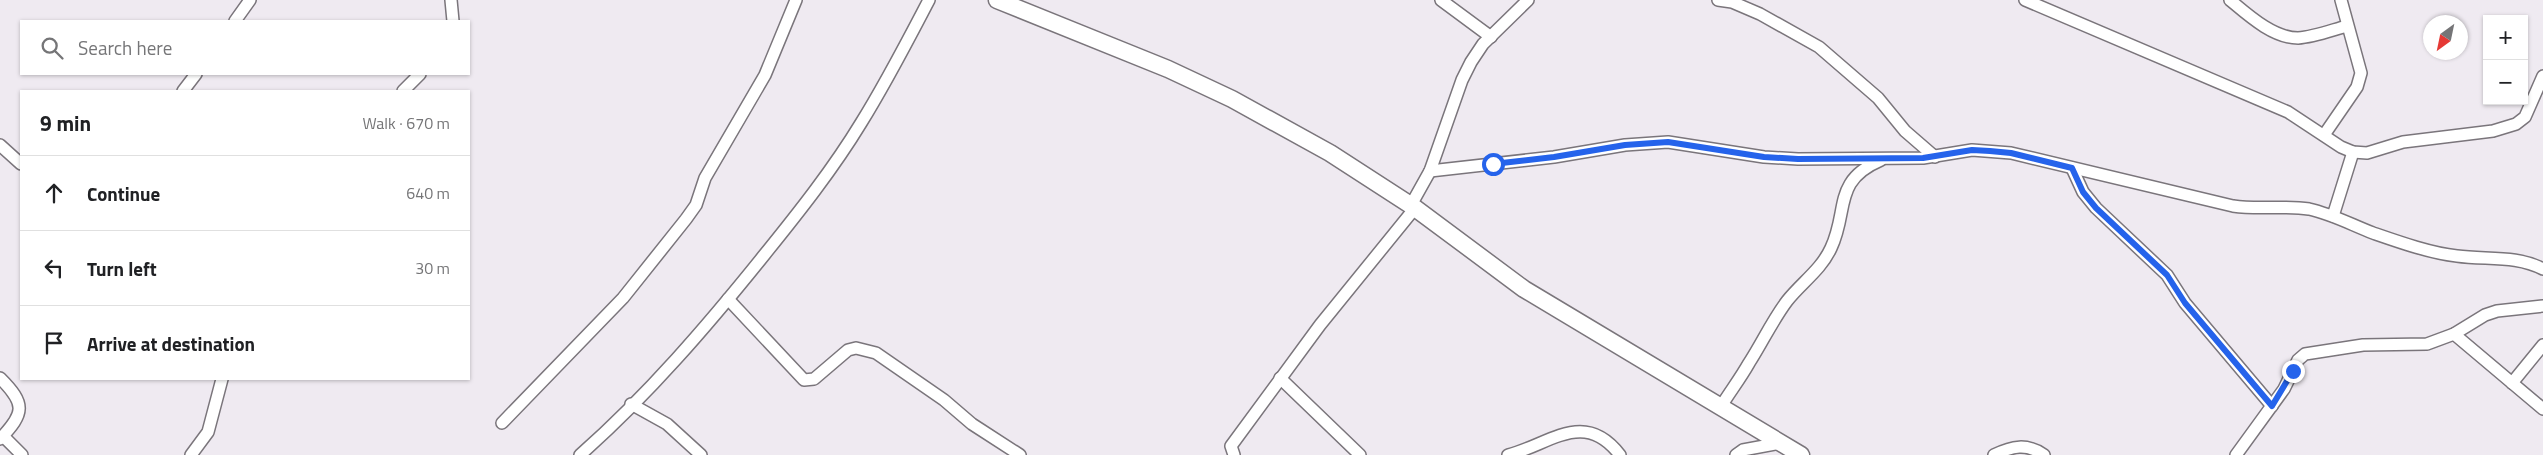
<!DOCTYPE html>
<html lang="en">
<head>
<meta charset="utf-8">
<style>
	:root { --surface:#fff; --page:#f2f2f2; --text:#202124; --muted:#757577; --line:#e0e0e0 }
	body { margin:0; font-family:"Titillium Web",sans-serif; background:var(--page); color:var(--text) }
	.controls { position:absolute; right:15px; top:15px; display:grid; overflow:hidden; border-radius:0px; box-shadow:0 1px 4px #0004 }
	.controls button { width:45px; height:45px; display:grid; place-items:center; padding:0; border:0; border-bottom:1px solid var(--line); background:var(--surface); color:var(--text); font:25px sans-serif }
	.compass { position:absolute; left:2423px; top:15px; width:45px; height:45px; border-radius:50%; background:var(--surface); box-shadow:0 1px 4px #0004; rotate:213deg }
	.stop { position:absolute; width:15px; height:15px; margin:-11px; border:4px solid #2563eb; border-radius:50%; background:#fff }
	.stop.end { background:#2563eb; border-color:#fff; box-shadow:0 1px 5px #0008 }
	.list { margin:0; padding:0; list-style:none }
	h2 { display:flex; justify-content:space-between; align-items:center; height:65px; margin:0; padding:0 20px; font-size:21px }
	h2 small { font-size:16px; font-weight:400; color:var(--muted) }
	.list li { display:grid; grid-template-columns:32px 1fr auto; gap:15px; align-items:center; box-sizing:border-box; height:75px; padding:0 20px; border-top:1px solid var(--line) }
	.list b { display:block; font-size:19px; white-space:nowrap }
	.list em { font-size:16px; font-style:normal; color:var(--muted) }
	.icon { flex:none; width:28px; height:28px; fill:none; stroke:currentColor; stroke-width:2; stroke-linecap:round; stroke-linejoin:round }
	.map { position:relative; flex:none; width:2543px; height:455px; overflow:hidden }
	.search { position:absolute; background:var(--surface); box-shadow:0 1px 4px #0004; left:20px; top:20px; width:450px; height:55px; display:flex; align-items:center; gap:12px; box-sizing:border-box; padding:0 18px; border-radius:0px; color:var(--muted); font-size:19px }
	.panel { position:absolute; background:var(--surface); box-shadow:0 1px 4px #0004; left:20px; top:90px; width:450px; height:290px; border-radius:0px }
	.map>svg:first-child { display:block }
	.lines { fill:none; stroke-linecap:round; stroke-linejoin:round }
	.street-casing { stroke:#7a757b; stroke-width:14 }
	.secondary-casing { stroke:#7a757b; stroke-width:19 }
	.street { stroke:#fff; stroke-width:11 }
	.secondary { stroke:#fff; stroke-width:16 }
	.route { stroke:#2563eb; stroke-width:6 }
</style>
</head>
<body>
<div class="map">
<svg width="2543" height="455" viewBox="0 0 2543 455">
	<rect width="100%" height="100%" fill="#efeaf1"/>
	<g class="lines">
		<g class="street-casing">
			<g id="street">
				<polyline points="451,0 453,21"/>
				<polyline points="1441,0 1491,37"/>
				<polyline points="1718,0 1732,2 1760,14 1819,47 1878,98 1905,131 1935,157"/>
				<polyline points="2025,0 2288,112 2341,147 2353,152 2367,153 2403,142 2493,131 2516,124 2525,117 2543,76"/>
				<path d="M2230,0c18,15 43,38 68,38 16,-1 34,-8 49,-12"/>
				<polyline points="235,21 250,0"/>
				<polyline points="183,91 196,74"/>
				<polyline points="403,91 420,74"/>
				<polyline points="2324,135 2357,87 2361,73 2341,0"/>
				<polyline points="0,145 21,164"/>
				<polyline points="2072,168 2083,192 2096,208 2167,275 2185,303 2272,406"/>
				<path d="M1430,171l124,-14 71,-12 43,-3 96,15 34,2 125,-1 49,-8 39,3 222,53c27,4 52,-1 76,3 23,5 43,16 64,24 26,9 57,20 84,23 29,4 60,-1 86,13"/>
				<polyline points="1411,205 1430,171 1462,80 1471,62 1483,44 1528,0"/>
				<polyline points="2333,216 2353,152"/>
				<polyline points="728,299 804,380 814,379 848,350 856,348 876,353 944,400 972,424 1020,455"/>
				<polyline points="2454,334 2543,409"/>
				<path d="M0,378c26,26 25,35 0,61"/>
				<polyline points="1280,378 1360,455"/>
				<polyline points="2512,383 2543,345"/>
				<polyline points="631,404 667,424 701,455"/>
				<path d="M1720,408c9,-15 20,-29 29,-45 13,-20 23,-42 38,-62 14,-18 34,-31 44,-53 18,-38 1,-67 50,-88"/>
				<polyline points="502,423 623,298 686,219 696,205 705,178 765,75 796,0"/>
				<polyline points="3,436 22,455"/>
				<polyline points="191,455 208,432 222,379"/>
				<path d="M580,455c68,-60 128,-130 185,-201 34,-42 68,-85 96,-131 25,-40 46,-81 68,-123"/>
				<polyline points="1234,455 1231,446 1320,325 1415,208"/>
				<path d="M1508,455c41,-10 76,-47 112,0"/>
				<polyline points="1736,455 1743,450 1781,443"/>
				<path d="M1994,455c18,-9 33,-12 50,0"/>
				<polyline points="2236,455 2284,389 2298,360 2305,354 2363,345 2427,344 2454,334 2485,315 2497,311 2543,306"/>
			</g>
		</g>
		<g class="secondary-casing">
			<polyline id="secondary" points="997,0 1168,69 1232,99 1330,153 1415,208 1524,289 1801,455"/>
		</g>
		<use href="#street" class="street"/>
		<use href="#secondary" class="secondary"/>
	</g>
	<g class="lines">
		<polyline class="route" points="1493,164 1554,157 1625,145 1668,142 1764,157 1798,159 1923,158 1972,150 1990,151 2011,153 2072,168 2083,192 2096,208 2167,275 2185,303 2272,406 2293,371"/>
	</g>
</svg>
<div class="controls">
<button>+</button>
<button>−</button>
</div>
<svg class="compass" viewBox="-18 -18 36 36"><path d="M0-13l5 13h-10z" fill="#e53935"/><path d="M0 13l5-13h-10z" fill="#757577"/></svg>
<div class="stop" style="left:1493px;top:164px"></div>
<div class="stop end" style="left:2293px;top:371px"></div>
<div class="search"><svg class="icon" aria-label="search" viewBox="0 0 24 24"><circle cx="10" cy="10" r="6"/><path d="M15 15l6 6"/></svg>Search here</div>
<section class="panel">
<h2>9 min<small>Walk · 670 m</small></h2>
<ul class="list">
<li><svg class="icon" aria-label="ahead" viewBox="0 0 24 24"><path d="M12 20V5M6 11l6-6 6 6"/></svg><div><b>Continue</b></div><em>640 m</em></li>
<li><svg class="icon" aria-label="left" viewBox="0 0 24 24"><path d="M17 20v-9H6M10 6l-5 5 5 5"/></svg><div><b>Turn left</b></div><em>30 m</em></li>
<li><svg class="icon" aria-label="arrive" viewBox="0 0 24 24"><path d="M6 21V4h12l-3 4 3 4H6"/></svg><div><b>Arrive at destination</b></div></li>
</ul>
</section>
</div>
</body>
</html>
